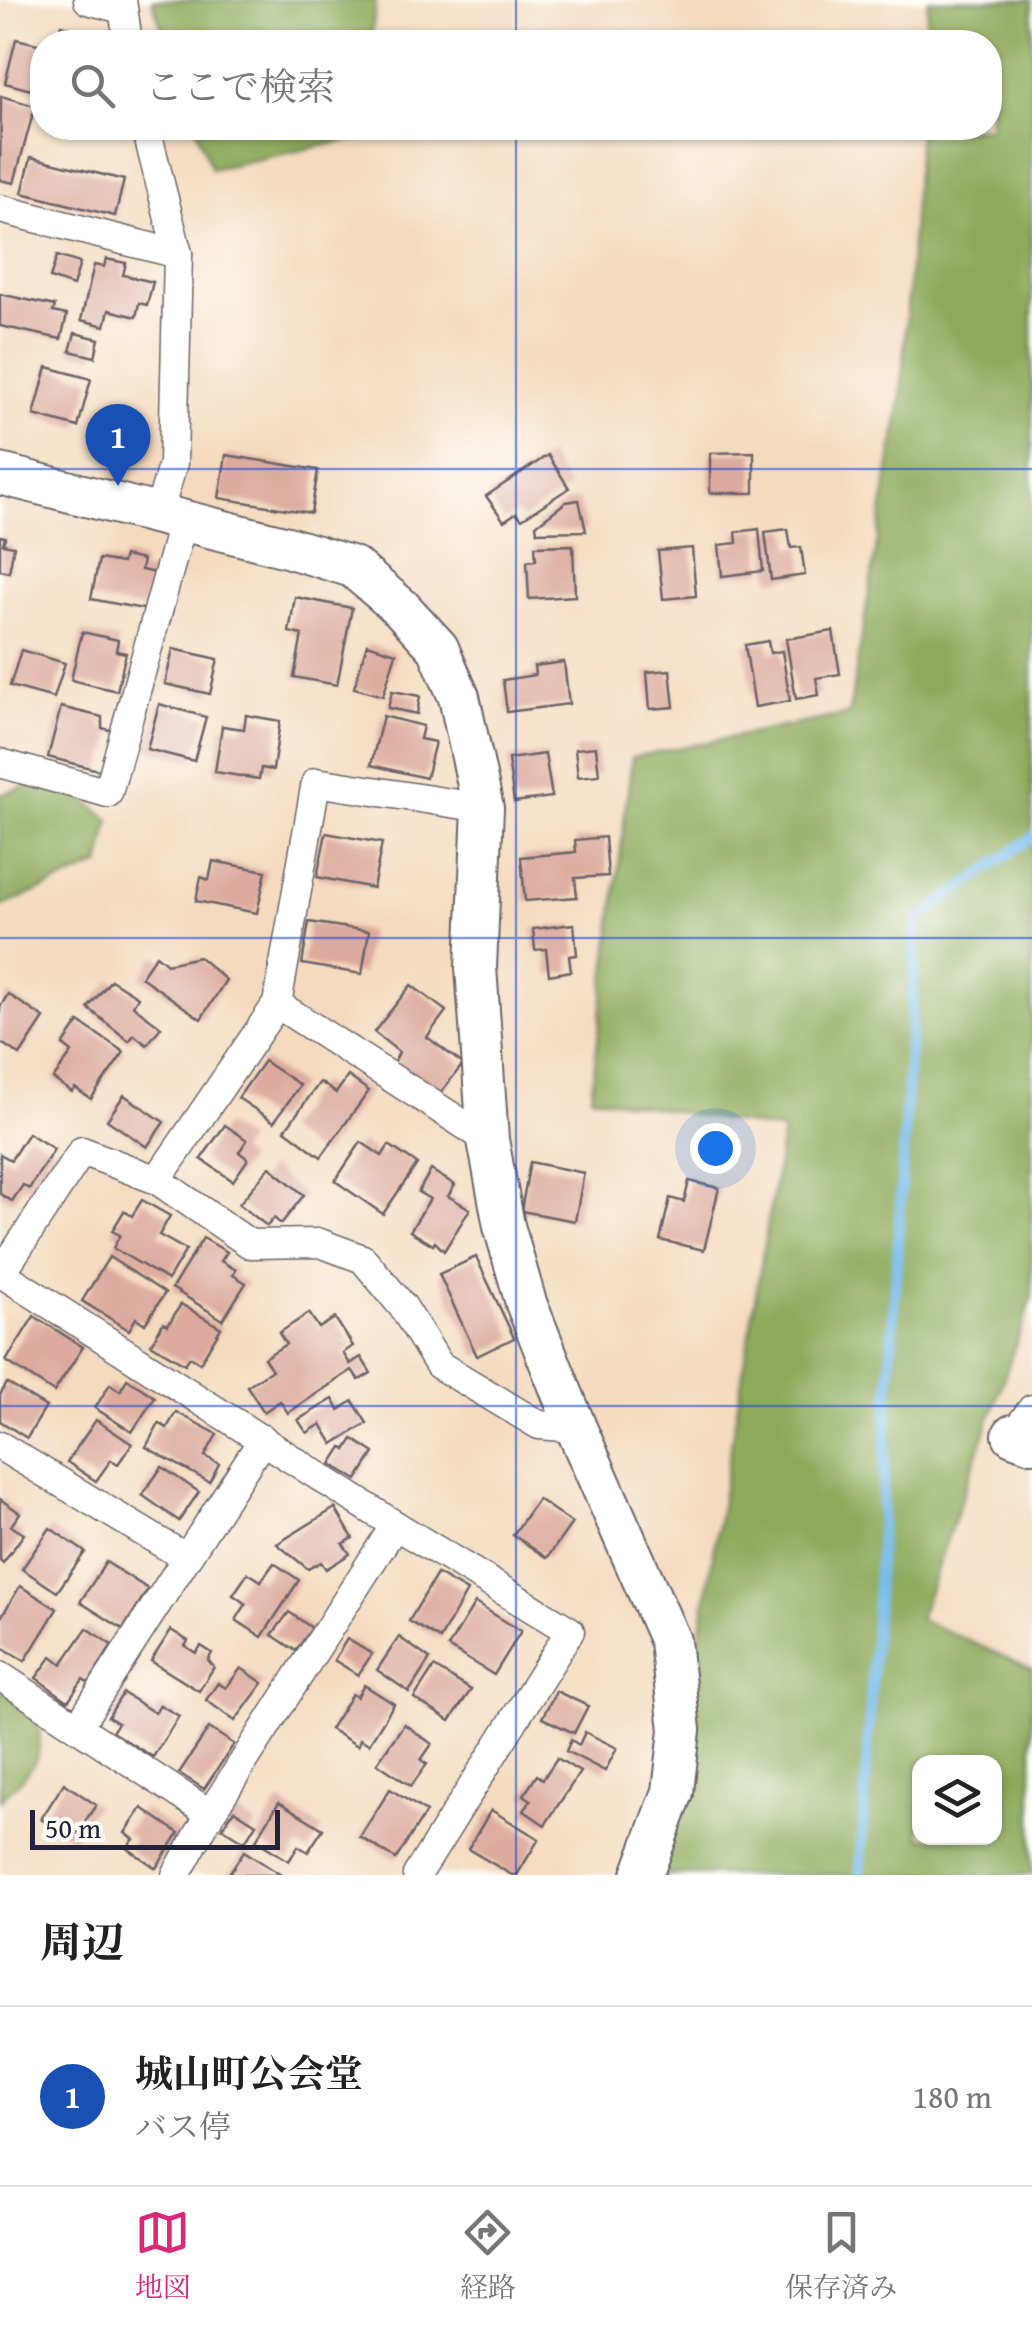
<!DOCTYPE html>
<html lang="ja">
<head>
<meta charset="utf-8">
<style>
	:root { --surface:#fff; --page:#f2f2f2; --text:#222; --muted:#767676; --line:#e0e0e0; --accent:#db2777 }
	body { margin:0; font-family:"Gentium Book Plus","Noto Serif JP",serif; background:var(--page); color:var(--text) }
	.controls { position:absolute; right:30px; bottom:30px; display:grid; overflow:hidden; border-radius:20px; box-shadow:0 2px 8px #0004 }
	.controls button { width:90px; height:90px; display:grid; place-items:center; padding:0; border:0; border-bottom:2px solid var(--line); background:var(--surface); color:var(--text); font:50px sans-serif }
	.scale { position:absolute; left:30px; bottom:25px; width:250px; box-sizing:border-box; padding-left:10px; border:5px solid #22223b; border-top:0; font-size:28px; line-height:35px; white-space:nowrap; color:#22223b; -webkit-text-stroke:8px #fdfcf7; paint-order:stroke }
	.you { position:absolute; left:715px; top:1148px; width:35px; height:35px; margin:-25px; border:8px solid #fff; border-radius:50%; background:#1a73e8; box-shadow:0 0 0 15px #1a73e833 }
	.badge { display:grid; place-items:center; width:65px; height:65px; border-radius:50%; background:var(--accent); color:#fff; font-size:32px; font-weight:700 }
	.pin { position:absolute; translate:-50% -82px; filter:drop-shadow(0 2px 5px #0008) }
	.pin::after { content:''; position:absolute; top:52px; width:35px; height:30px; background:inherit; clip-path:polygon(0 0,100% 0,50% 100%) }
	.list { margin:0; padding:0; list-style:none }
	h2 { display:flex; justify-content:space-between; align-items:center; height:130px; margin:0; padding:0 40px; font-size:42px }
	h2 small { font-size:32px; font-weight:400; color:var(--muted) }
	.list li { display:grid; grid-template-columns:65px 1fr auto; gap:30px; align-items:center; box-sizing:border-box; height:180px; padding:0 40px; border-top:2px solid var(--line) }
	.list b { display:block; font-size:38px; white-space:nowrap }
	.list p { margin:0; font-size:32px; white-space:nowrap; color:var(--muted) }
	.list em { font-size:32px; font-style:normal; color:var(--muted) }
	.icon { flex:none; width:55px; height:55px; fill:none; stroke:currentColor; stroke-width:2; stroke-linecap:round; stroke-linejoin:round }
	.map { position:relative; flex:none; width:1032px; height:1875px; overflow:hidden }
	.search { position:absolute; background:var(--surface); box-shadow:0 2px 8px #0004; left:30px; right:30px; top:30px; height:110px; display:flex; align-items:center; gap:25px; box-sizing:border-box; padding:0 35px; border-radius:40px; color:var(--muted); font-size:38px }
	.sheet { height:310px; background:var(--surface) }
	nav { display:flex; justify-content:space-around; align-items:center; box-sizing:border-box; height:140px; border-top:2px solid var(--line); background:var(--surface); font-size:28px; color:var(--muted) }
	nav a { display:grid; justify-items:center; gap:5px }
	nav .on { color:var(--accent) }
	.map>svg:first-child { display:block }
	.forest { fill:#8daa5c; stroke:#58664c; stroke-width:2.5; fill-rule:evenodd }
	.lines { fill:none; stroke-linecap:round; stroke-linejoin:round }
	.stream { stroke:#76bced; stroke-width:10 }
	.building { fill:#dcaa9e }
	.street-casing { stroke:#6c6369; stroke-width:31 }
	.secondary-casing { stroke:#6c6369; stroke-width:44 }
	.street { stroke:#fff; stroke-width:28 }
	.secondary { stroke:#fff; stroke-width:40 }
	.grid { fill:none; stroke:#1d4ed8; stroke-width:2.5; stroke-opacity:0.55 }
</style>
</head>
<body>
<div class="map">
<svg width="1032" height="1875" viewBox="0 0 1032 1875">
	<rect width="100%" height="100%" fill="#fdfcf7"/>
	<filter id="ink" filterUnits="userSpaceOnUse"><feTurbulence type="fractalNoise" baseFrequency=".01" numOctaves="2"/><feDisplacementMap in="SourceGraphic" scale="20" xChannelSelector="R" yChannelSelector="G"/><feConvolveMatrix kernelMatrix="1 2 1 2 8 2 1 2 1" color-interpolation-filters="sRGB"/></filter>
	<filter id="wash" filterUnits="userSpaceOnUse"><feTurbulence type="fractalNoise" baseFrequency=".0048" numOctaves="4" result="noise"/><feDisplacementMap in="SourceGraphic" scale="40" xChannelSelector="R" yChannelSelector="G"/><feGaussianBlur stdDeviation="2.25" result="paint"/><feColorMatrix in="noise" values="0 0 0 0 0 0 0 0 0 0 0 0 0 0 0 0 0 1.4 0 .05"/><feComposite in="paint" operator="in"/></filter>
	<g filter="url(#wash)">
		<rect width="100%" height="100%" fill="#f4dbbf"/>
		<g class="forest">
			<polygon points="152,0 376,0 371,42 167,42"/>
			<path d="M928,0h104v1298l-113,321 113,50v206h-372l123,-744 -192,-35 41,-339 217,-43 52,-316 18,-270h71v-86h-65zM920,1762h74v76h-74z"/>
			<polygon points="196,128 361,128 360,138 211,169"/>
			<polygon points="55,777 110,820 100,865 0,907 0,795"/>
			<path d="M0,1690l36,21c12,46 -4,59 -36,89z"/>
		</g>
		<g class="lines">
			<polyline class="stream" points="860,1875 917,920 1032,837"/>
		</g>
		<g id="blocks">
			<g class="building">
				<polygon points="61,25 101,36 99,42 56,42"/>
				<polygon points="16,39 42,45 42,60 35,91 5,83"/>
				<polygon points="1,96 35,106 14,183 0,180"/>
				<polygon points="31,157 124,180 115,216 22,193"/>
				<polygon points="57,256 80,263 73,286 50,278"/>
				<polygon points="106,259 126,263 123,275 153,282 147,305 139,303 136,317 109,310 105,326 81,320 94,265 104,267"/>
				<polygon points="0,294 55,306 53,312 67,315 61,339 0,326"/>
				<polygon points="75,333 99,339 95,357 70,351"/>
				<polygon points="47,367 91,379 78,427 34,415"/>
				<polygon points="754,452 754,493 710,493 710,453"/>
				<polygon points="226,455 318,470 311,513 219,498"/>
				<polygon points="548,455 569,488 522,519 516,513 504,521 486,496"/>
				<polygon points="579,500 586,531 537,532 536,525 566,502"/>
				<polygon points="759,529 763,571 722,576 719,545 737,543 736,532"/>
				<polygon points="788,529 791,548 801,547 805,575 771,580 765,532"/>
				<polygon points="0,536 5,537 3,544 14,546 9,572 0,570"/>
				<polygon points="573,545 575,596 529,599 527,561 536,560 535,546"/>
				<polygon points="692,548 696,596 663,599 658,551"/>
				<polygon points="124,556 143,560 141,570 156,573 148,610 91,599 99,559 122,563"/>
				<polygon points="295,597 352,608 337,685 294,677 302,635 289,632"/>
				<polygon points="833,631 840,674 816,678 819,695 796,699 786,639"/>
				<polygon points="82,632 118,640 116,651 126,653 117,691 71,680"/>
				<polygon points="768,641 770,653 782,651 790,701 755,707 745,645"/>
				<polygon points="367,644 396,653 383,696 354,688"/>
				<polygon points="173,649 218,659 210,694 165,684"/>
				<polygon points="21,650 65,663 54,698 10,686"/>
				<polygon points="564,662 569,704 507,712 503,680 535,675 534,666"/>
				<polygon points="670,670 674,707 650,709 647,672"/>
				<polygon points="392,691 420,696 417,714 388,708"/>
				<polygon points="159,704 206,717 194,761 147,749"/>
				<polygon points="61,707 102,717 102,728 113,731 102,771 48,757"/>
				<polygon points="246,715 280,721 273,770 261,768 259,779 215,772 222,726 244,729"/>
				<polygon points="383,716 423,726 420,739 435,742 426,778 371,765"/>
				<polygon points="596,747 599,775 578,777 575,749"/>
				<polygon points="545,754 552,797 514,802 508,759"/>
				<polygon points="326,833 382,843 373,888 317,877"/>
				<polygon points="605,837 608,876 575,878 577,897 525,901 521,857 576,852 575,840"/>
				<polygon points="213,861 266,871 257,913 196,901 201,877 209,880"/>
				<polygon points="309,922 369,931 362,974 302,964"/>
				<polygon points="574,924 577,955 569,956 571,971 549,975 546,949 535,950 533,929"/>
				<polygon points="156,955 167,964 199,957 226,980 201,1019 141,977"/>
				<polygon points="111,980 138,997 133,1006 161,1027 147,1045 134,1035 129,1041 88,1008"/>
				<polygon points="411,985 446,1011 427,1037 463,1064 438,1096 394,1063 399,1052 374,1032"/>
				<polygon points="8,994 44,1018 20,1055 0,1042 0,1007"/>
				<polygon points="79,1022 124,1052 91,1099 75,1088 72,1092 53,1079 72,1052 63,1045"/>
				<polygon points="264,1061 300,1085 274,1122 238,1098"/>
				<polygon points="348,1076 369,1091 321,1157 285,1130 320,1082 336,1093"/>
				<polygon points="124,1095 164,1122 147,1147 107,1120"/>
				<polygon points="225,1125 247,1140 239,1152 248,1159 233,1181 201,1159"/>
				<polygon points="28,1133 54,1149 29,1189 23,1185 12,1201 0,1194 0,1154 11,1160"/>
				<polygon points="361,1142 382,1156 389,1145 417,1164 383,1214 335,1181"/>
				<polygon points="530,1162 584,1173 575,1221 521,1211"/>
				<polygon points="270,1167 304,1195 281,1224 274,1218 267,1226 239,1204"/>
				<polygon points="431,1170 455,1185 448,1196 470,1209 444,1251 435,1242 433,1245 410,1231 430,1199 418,1192"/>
				<polygon points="689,1181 719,1188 704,1250 660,1240 670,1198 684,1202"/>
				<polygon points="142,1200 170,1216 159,1235 186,1250 168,1280 113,1248 120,1235 112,1231 124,1211 132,1216"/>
				<polygon points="203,1238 227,1252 221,1261 236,1270 233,1275 246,1283 223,1320 172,1288"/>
				<polygon points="109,1257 165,1293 145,1324 136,1318 129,1330 82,1301"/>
				<polygon points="476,1257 514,1338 477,1356 439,1274"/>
				<polygon points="181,1304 221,1328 200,1363 190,1357 185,1364 151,1344 163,1323 168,1325"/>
				<polygon points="309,1313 319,1328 335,1318 353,1346 343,1353 350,1364 361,1357 371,1373 359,1380 352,1370 288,1413 280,1401 264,1412 247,1386 272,1370 264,1358 286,1344 279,1333"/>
				<polygon points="34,1316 83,1347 54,1392 6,1361"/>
				<polygon points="127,1379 155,1397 132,1432 95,1408 110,1384 120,1391"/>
				<polygon points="7,1383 46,1407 27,1438 0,1421 0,1395"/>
				<polygon points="333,1399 339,1410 353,1401 367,1423 333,1444 321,1424 307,1433 298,1420"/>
				<polygon points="176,1412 217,1434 205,1456 219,1464 209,1482 146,1447 159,1423 167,1428"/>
				<polygon points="96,1420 132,1444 118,1464 111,1460 96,1481 67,1462"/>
				<polygon points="353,1439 374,1453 357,1480 331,1464 342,1447 346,1450"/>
				<polygon points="162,1467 199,1492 179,1521 142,1495"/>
				<polygon points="0,1499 20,1513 11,1526 24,1534 3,1563 0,1560"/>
				<polygon points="538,1499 572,1523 547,1558 513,1535"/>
				<polygon points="335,1508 353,1538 343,1544 350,1554 326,1569 321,1562 308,1569 277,1544"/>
				<polygon points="50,1528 85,1552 57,1592 22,1569"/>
				<polygon points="106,1562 148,1589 123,1629 80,1602"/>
				<polygon points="274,1563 299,1580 262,1637 236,1620 246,1604 233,1595 248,1573 261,1581"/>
				<polygon points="437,1574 467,1591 440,1639 409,1621"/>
				<polygon points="20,1586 57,1609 25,1661 0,1646 0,1619"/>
				<polygon points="475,1603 521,1631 494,1675 448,1647"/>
				<polygon points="289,1612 312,1628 296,1651 272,1635"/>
				<polygon points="87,1628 112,1645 89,1683 83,1679 68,1701 36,1678 52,1656 62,1664"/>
				<polygon points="171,1630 188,1641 185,1646 196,1653 201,1646 212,1653 208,1660 214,1667 199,1691 151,1661"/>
				<polygon points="399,1637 430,1659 409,1692 377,1670"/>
				<polygon points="347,1639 372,1654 358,1675 334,1660"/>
				<polygon points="434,1667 471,1690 450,1721 414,1698"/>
				<polygon points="241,1668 263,1683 235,1721 206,1700 218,1683 226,1688"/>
				<polygon points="364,1685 394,1704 369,1744 360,1739 358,1746 330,1729 352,1694 357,1697"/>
				<polygon points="556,1691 588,1706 574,1733 542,1718"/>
				<polygon points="123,1693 155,1713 160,1705 179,1716 153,1757 112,1732 118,1723 108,1717"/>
				<polygon points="404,1724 432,1744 421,1760 427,1764 411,1786 377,1763"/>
				<polygon points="209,1728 234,1744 204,1789 179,1773"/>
				<polygon points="585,1732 617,1748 605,1771 566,1751 571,1740 579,1745"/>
				<polygon points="557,1758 580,1772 545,1825 524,1811 531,1800 524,1795 537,1775 543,1779"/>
				<polygon points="64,1783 96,1805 73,1839 41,1819"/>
				<polygon points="390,1789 426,1812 396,1859 360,1837"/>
				<polygon points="279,1802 323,1829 308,1852 298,1846 289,1861 256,1840"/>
				<polygon points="142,1808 179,1833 156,1868 127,1848 134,1839 125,1833"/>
				<polygon points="234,1810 256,1824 245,1842 222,1828"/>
				<polygon points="491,1810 539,1839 517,1875 512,1875 468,1849"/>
				<polygon points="244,1851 281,1875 228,1875"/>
			</g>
		</g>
	</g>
	<g filter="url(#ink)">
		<use href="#blocks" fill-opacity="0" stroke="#6c6369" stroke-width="2.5"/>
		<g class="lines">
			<g class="street-casing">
				<g id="street">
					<polyline points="88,0 122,9"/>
					<polyline points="122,0 128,42"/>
					<polyline points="146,128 178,254 173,463 158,514"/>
					<polyline points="0,209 178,254"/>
					<polyline points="0,763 108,793 183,520"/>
					<polyline points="277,1004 488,1140"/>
					<polyline points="157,1180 277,1004 316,782 483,808"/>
					<polyline points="1,1273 395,1525 570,1631 417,1875"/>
					<polyline points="0,1275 82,1151 157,1180 250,1244 320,1243 363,1259 403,1307 439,1365 539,1425 576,1428"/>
					<polyline points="1013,1435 1032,1409"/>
					<polyline points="0,1446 185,1557"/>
					<polyline points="0,1676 210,1814"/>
					<polyline points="79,1725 263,1439"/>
					<polyline points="176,1875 210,1814 395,1525"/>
				</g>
			</g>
			<g class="secondary-casing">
				<g id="secondary">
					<polyline points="0,474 287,547 353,567 401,608 438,648 459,697 483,808 476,967 488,1140 504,1226 526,1303 576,1428 670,1641 680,1730 673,1792 642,1875"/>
					<polyline points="1013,1435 1032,1442"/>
				</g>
			</g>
			<use href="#street" class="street"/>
			<use href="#secondary" class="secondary"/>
		</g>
	</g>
	<path class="grid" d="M516,0v42M516,128v1747M0,469h1032M0,938h1032M0,1406h1032"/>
</svg>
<div class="controls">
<button><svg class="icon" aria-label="layers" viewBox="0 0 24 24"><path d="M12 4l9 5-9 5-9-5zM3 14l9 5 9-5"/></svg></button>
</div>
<div class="scale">50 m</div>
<div class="you"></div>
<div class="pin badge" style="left:118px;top:486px;background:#1a4fb4">1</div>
<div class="search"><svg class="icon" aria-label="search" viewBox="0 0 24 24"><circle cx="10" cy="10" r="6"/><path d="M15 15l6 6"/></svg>ここで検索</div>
</div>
<section class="sheet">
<h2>周辺<small></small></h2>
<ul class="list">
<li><span class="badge" style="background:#1a4fb4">1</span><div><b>城山町公会堂</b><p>バス停</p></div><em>180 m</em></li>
</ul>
</section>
<nav>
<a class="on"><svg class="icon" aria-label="map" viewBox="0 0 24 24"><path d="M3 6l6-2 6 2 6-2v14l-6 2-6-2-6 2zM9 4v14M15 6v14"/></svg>地図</a>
<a><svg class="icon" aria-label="directions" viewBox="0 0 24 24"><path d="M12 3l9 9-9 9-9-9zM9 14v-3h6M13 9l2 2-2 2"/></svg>経路</a>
<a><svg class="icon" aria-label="saved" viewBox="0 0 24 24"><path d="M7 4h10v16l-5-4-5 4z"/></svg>保存済み</a>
</nav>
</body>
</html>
